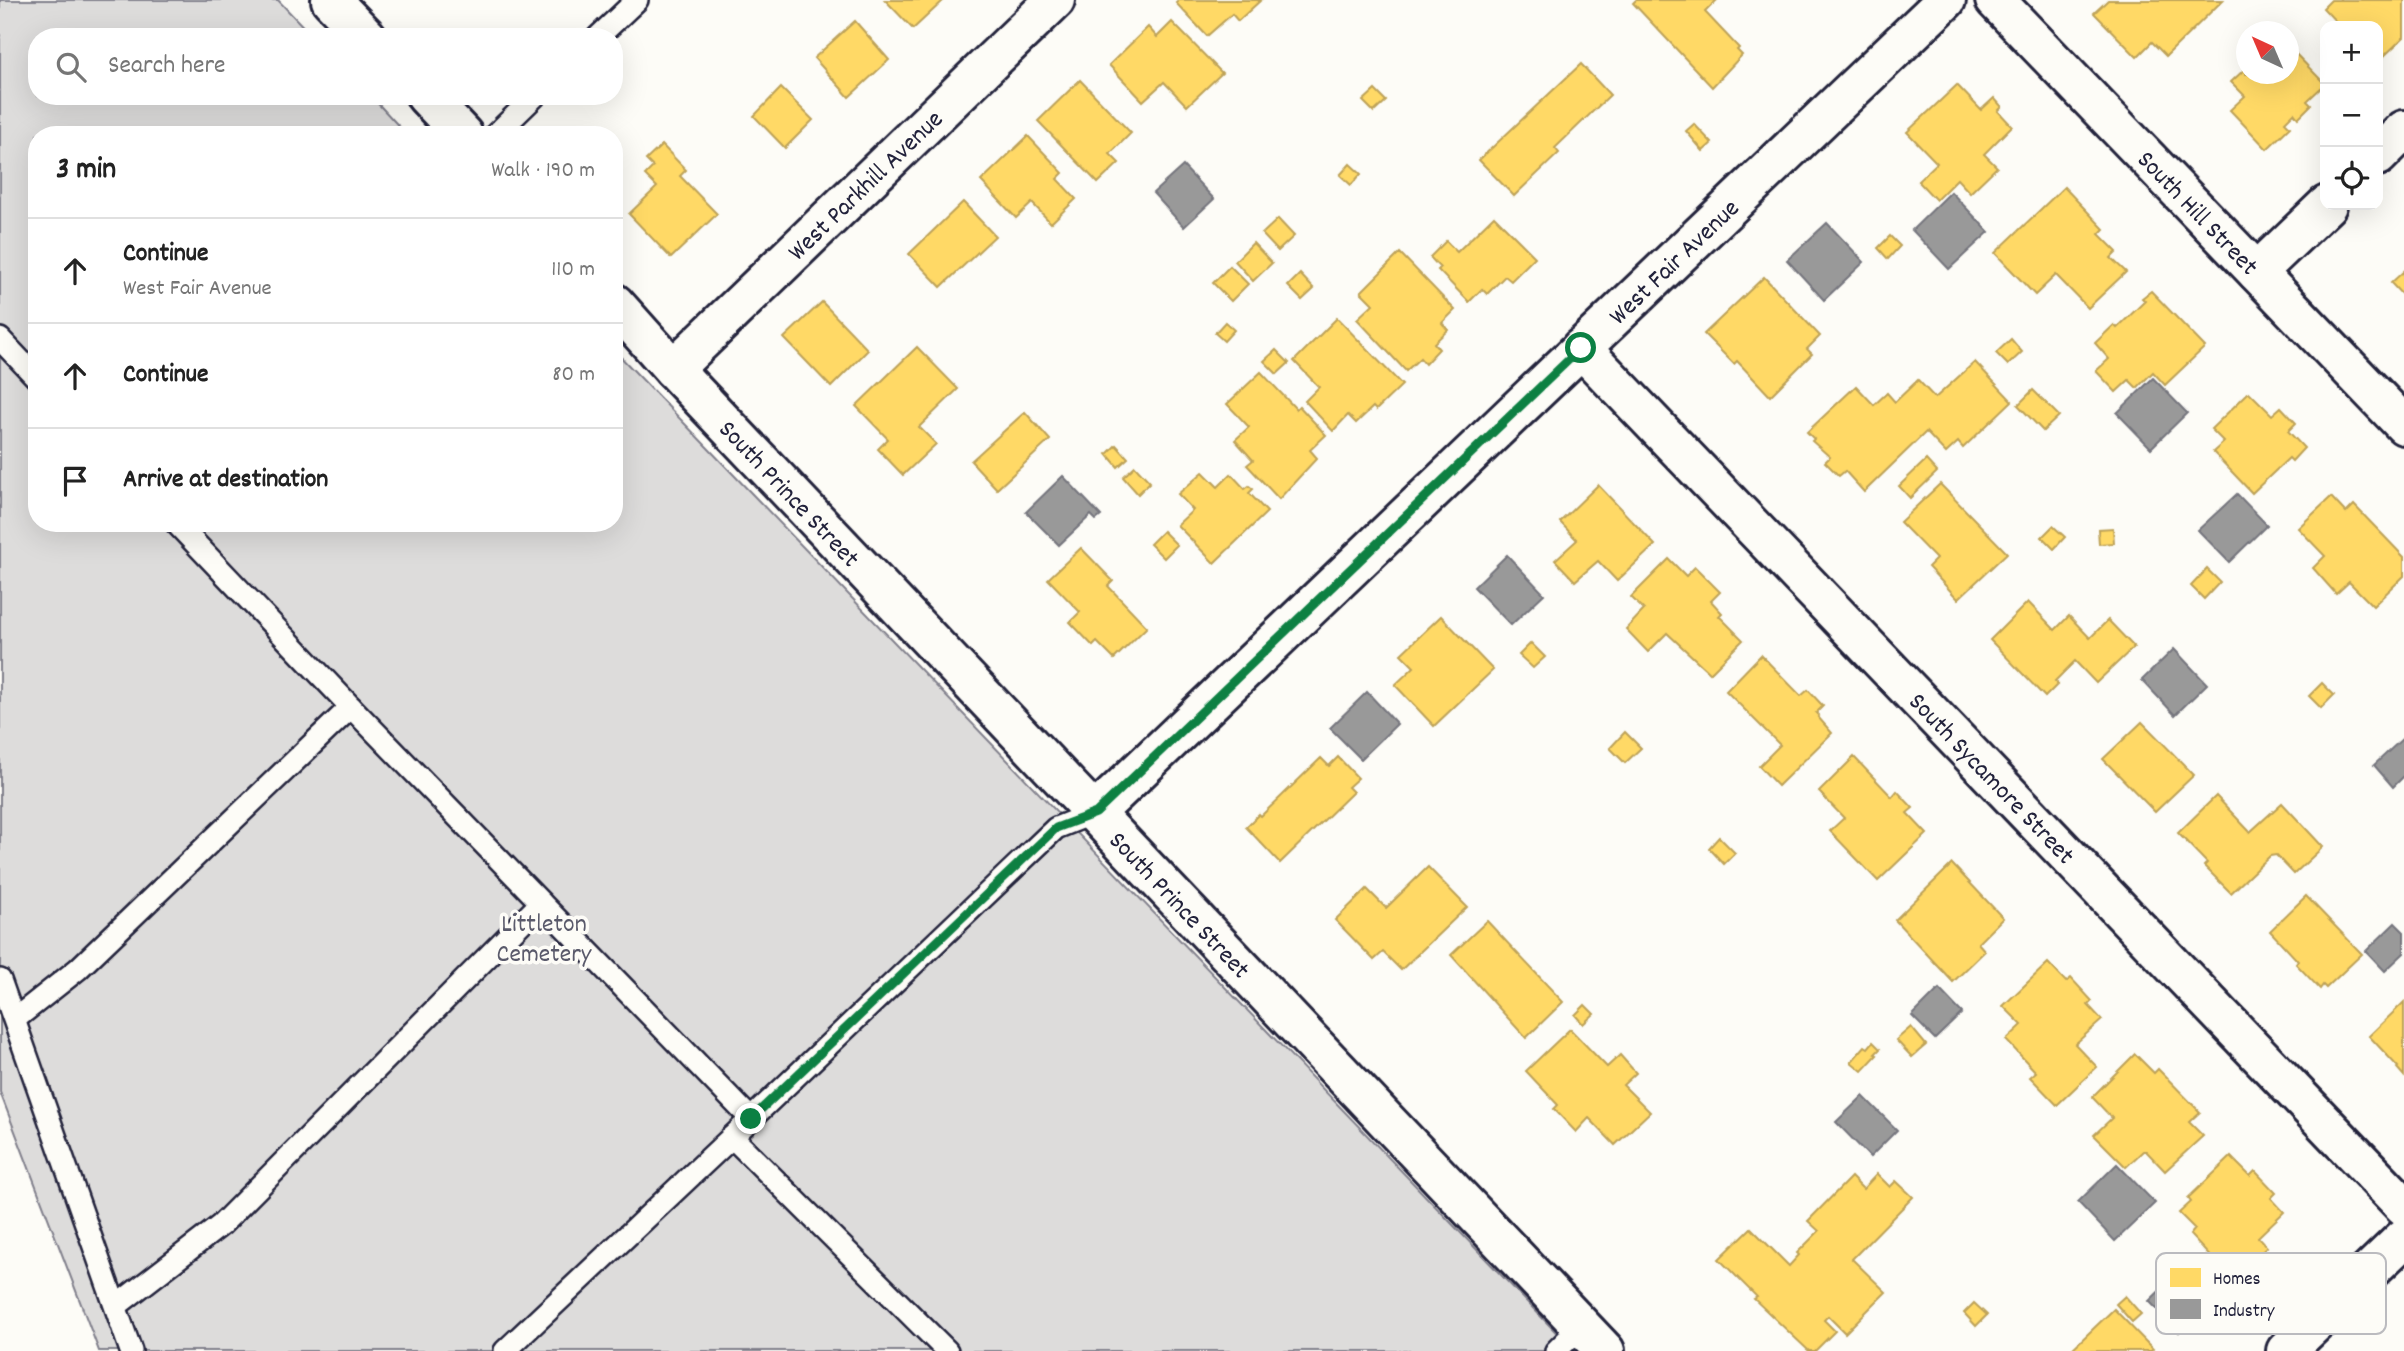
<!DOCTYPE html>
<html lang="en">
<head>
<meta charset="utf-8">
<style>
	:root { --surface:#fff; --page:#f6f6f6; --text:#222; --muted:#767676; --line:#e0e0e0 }
	body { margin:0; font-family:Dekko,sans-serif; background:var(--page); color:var(--text) }
	.controls { position:absolute; right:21px; top:21px; display:grid; overflow:hidden; border-radius:14px; box-shadow:0 7px 28px #0002 }
	.controls button { width:63px; height:63px; display:grid; place-items:center; padding:0; border:0; border-bottom:2px solid var(--line); background:var(--surface); color:var(--text); font:35px sans-serif }
	.compass { position:absolute; left:2236px; top:21px; width:63px; height:63px; border-radius:50%; background:var(--surface); box-shadow:0 7px 28px #0002; rotate:316deg }
	.stop { position:absolute; width:21px; height:21px; margin:-16px; border:5px solid #0b8043; border-radius:50%; background:#fff }
	.stop.end { background:#0b8043; border-color:#fff; box-shadow:0 2px 7px #0008 }
	.list { margin:0; padding:0; list-style:none }
	h2 { display:flex; justify-content:space-between; align-items:center; height:91px; margin:0; padding:0 28px; font-size:30px }
	h2 small { font-size:23px; font-weight:400; color:var(--muted) }
	.list li { display:grid; grid-template-columns:46px 1fr auto; gap:21px; align-items:center; box-sizing:border-box; height:105px; padding:0 28px; border-top:2px solid var(--line) }
	.list b { display:block; font-size:26px; white-space:nowrap }
	.list p { margin:0; font-size:23px; white-space:nowrap; color:var(--muted) }
	.list em { font-size:23px; font-style:normal; color:var(--muted) }
	.icon { flex:none; width:38px; height:38px; fill:none; stroke:currentColor; stroke-width:2; stroke-linecap:round; stroke-linejoin:round }
	.map { position:relative; flex:none; width:2404px; height:1351px; overflow:hidden }
	.search { position:absolute; background:var(--surface); box-shadow:0 7px 28px #0002; left:28px; top:28px; width:595px; height:77px; display:flex; align-items:center; gap:18px; box-sizing:border-box; padding:0 24px; border-radius:28px; color:var(--muted); font-size:26px }
	.panel { position:absolute; background:var(--surface); box-shadow:0 7px 28px #0002; left:28px; top:126px; width:595px; height:406px; border-radius:28px }
	.map>svg:first-child { display:block }
	.green { fill:#dddcdb; stroke:#807f8b; stroke-width:2 }
	.homes { fill:#ffd966; stroke:#bda259; stroke-width:2 }
	.industry { fill:#999; stroke:#75757d; stroke-width:2 }
	.lines { fill:none; stroke-linecap:round; stroke-linejoin:round }
	.lane-casing { stroke:#22223b; stroke-width:26 }
	.street-casing { stroke:#22223b; stroke-width:44 }
	.secondary-casing { stroke:#22223b; stroke-width:44 }
	.lane { stroke:#fdfcf7; stroke-width:21 }
	.street { stroke:#fdfcf7; stroke-width:38 }
	.secondary { stroke:#fdfcf7; stroke-width:38 }
	.route { stroke:#0b8043; stroke-width:9 }
	.labels { text-anchor:middle; stroke-width:7; stroke-linejoin:round; paint-order:stroke }
	.street-label { font-size:26px; fill:#22223b; stroke:#fdfcf7 }
	.park-label { font-size:26px; fill:#5a5a6b; stroke:#fdfcf7 }
	.key { fill:#fdfcf7; stroke:#bbbbbf; stroke-width:2 }
	.key-label { font-size:19px; fill:#22223b }
</style>
</head>
<body>
<div class="map">
<svg width="2404" height="1351" viewBox="0 0 2404 1351">
	<rect width="100%" height="100%" fill="#fdfcf7"/>
	<filter id="ink" filterUnits="userSpaceOnUse"><feTurbulence type="fractalNoise" baseFrequency=".0143" numOctaves="2"/><feDisplacementMap in="SourceGraphic" scale="14" xChannelSelector="R" yChannelSelector="G"/><feConvolveMatrix kernelMatrix="1 2 1 2 8 2 1 2 1" color-interpolation-filters="sRGB"/></filter>
	<g filter="url(#ink)">
		<polygon class="green" points="0,0 278,0 313,37 37,37 37,96 371,96 407,135 37,135 37,523 614,523 614,350 1574,1351 99,1351 0,1092"/>
		<g class="homes">
			<polygon points="885,0 944,0 913,29"/>
			<polygon points="1179,0 1261,0 1238,21 1232,14 1207,36 1176,3"/>
			<polygon points="1636,0 1717,0 1705,12 1739,48 1737,50 1742,55 1712,87 1633,3"/>
			<polygon points="2108,0 2223,0 2166,56 2152,42 2137,57 2094,13"/>
			<polygon points="2331,0 2404,0 2404,37 2378,62 2378,26 2340,26 2323,8"/>
			<polygon points="855,21 889,60 849,97 814,58"/>
			<polygon points="1172,22 1222,73 1187,106 1164,82 1143,101 1109,65 1148,27 1157,37"/>
			<polygon points="2289,47 2325,84 2307,101 2311,105 2298,118 2294,113 2285,122 2290,127 2267,149 2230,110 2245,96 2231,82 2246,68 2246,74 2288,74"/>
			<polygon points="1581,64 1610,95 1555,148 1559,153 1514,196 1479,160"/>
			<polygon points="1080,80 1131,133 1110,154 1119,163 1098,183 1038,121"/>
			<polygon points="1957,85 1981,110 1994,98 2002,107 1998,111 2012,126 1984,154 1997,167 1970,193 1957,179 1936,200 1918,181 1937,163 1907,132"/>
			<polygon points="781,88 813,120 785,148 754,116"/>
			<polygon points="1375,90 1386,101 1374,112 1363,101"/>
			<polygon points="1694,124 1712,143 1703,151 1686,131"/>
			<polygon points="1028,136 1063,173 1057,179 1076,199 1051,223 1032,203 1016,218 981,181"/>
			<polygon points="662,145 686,170 680,176 717,214 671,258 629,214 657,187 645,175 653,167 646,160"/>
			<polygon points="1350,164 1361,174 1351,185 1340,175"/>
			<polygon points="2064,187 2104,229 2099,234 2117,252 2111,258 2126,272 2088,308 2056,275 2035,295 1995,253"/>
			<polygon points="963,202 995,236 941,287 909,254"/>
			<polygon points="1494,216 1535,257 1511,281 1505,276 1487,294 1482,289 1469,302 1438,270 1440,268 1430,257 1446,241 1457,252"/>
			<polygon points="1278,219 1294,236 1278,251 1262,234"/>
			<polygon points="1890,236 1900,246 1888,259 1878,248"/>
			<polygon points="1253,243 1272,263 1253,281 1235,261"/>
			<polygon points="1400,253 1455,310 1442,323 1448,330 1434,343 1439,349 1425,364 1420,358 1406,371 1357,319 1373,304 1361,292"/>
			<polygon points="1230,266 1248,284 1231,301 1213,283"/>
			<polygon points="2404,271 2404,297 2391,283"/>
			<polygon points="1300,274 1314,289 1302,300 1288,286"/>
			<polygon points="1764,277 1820,336 1807,349 1812,354 1770,396 1737,361 1734,364 1704,334"/>
			<polygon points="2151,291 2205,347 2165,385 2153,372 2137,388 2129,380 2116,392 2096,371 2109,359 2095,343 2114,325 2117,328 2145,301 2142,298"/>
			<polygon points="822,302 868,350 831,387 784,338"/>
			<polygon points="1337,318 1402,385 1376,410 1373,407 1356,423 1348,415 1333,431 1305,401 1319,387 1294,361"/>
			<polygon points="1225,322 1234,330 1224,341 1215,333"/>
			<polygon points="2011,339 2022,352 2008,365 1996,353"/>
			<polygon points="917,347 958,389 919,427 936,444 903,475 878,449 888,439 856,406"/>
			<polygon points="1276,350 1289,363 1277,374 1264,361"/>
			<polygon points="1975,362 2012,401 1963,448 1958,442 1946,453 1926,432 1864,492 1845,471 1839,476 1825,462 1830,457 1812,441 1814,439 1807,432 1856,386 1874,405 1887,393 1895,402 1918,380 1935,398"/>
			<polygon points="1261,372 1296,409 1299,406 1326,435 1310,450 1317,458 1279,499 1247,465 1253,460 1235,440 1249,427 1227,404"/>
			<polygon points="2033,390 2059,416 2043,431 2018,405"/>
			<polygon points="2249,392 2272,415 2281,407 2296,423 2288,431 2304,448 2292,461 2289,458 2252,493 2213,452 2224,442 2211,429"/>
			<polygon points="1025,412 1050,440 997,489 971,461"/>
			<polygon points="1116,445 1128,458 1118,467 1107,454"/>
			<polygon points="1926,460 1937,472 1910,498 1899,486"/>
			<polygon points="1135,466 1150,482 1138,494 1123,477"/>
			<polygon points="1203,472 1218,487 1231,474 1245,489 1249,486 1253,489 1249,493 1267,512 1214,563 1177,525 1193,510 1178,494"/>
			<polygon points="1940,484 2007,553 1958,599 1928,567 1936,559 1900,522"/>
			<polygon points="1598,485 1655,545 1617,581 1598,561 1575,581 1555,560 1577,540 1560,522"/>
			<polygon points="2331,497 2346,513 2354,505 2404,557 2404,576 2373,606 2349,582 2336,594 2313,568 2325,556 2298,528"/>
			<polygon points="2053,526 2065,537 2054,549 2042,537"/>
			<polygon points="2113,528 2114,543 2099,544 2098,529"/>
			<polygon points="1163,531 1177,545 1164,558 1150,544"/>
			<polygon points="1081,548 1113,581 1108,586 1147,627 1114,659 1097,642 1093,646 1070,622 1080,612 1048,579"/>
			<polygon points="1669,559 1686,576 1695,567 1720,592 1711,601 1722,613 1719,616 1743,640 1710,673 1667,633 1648,652 1626,629 1644,610 1631,597"/>
			<polygon points="2207,569 2220,582 2204,599 2191,586"/>
			<polygon points="2028,602 2055,630 2069,616 2090,638 2108,620 2134,647 2096,683 2075,661 2055,681 2058,684 2045,697 1990,640"/>
			<polygon points="1441,616 1493,670 1434,726 1395,685 1414,667 1401,654"/>
			<polygon points="1531,643 1545,657 1533,668 1519,655"/>
			<polygon points="1761,655 1801,696 1808,690 1823,706 1816,713 1819,716 1818,717 1832,733 1778,786 1759,766 1780,745 1726,691"/>
			<polygon points="2322,683 2334,695 2321,708 2309,696"/>
			<polygon points="2142,722 2194,775 2155,812 2103,759"/>
			<polygon points="1625,732 1641,748 1625,763 1610,748"/>
			<polygon points="1338,757 1358,778 1348,787 1353,792 1280,863 1246,827 1259,814 1261,816 1321,758 1329,766"/>
			<polygon points="1854,757 1892,797 1897,791 1913,808 1907,813 1927,834 1878,881 1830,831 1844,818 1819,792"/>
			<polygon points="2216,796 2250,832 2282,803 2323,847 2294,874 2276,855 2270,856 2231,893 2204,866 2207,863 2178,833"/>
			<polygon points="1719,837 1735,853 1724,864 1709,848"/>
			<polygon points="1952,864 2003,918 1978,943 1985,951 1953,982 1895,920"/>
			<polygon points="1428,867 1467,907 1401,970 1383,952 1374,960 1335,920 1367,889 1386,908"/>
			<polygon points="2306,896 2362,954 2326,988 2323,985 2320,989 2296,964 2298,961 2270,931"/>
			<polygon points="1487,921 1563,1002 1526,1038 1451,955"/>
			<polygon points="2048,963 2066,982 2071,978 2092,1001 2088,1005 2102,1020 2075,1044 2097,1067 2057,1105 2030,1077 2036,1072 2006,1040 2022,1025 2003,1006"/>
			<polygon points="2404,1002 2404,1076 2397,1068 2398,1067 2369,1036"/>
			<polygon points="1585,1005 1594,1014 1583,1024 1575,1015"/>
			<polygon points="1911,1027 1926,1045 1912,1057 1896,1040"/>
			<polygon points="1570,1029 1607,1067 1620,1055 1636,1073 1623,1085 1650,1112 1615,1145 1589,1118 1576,1132 1554,1109 1558,1105 1526,1071"/>
			<polygon points="1873,1042 1880,1049 1875,1054 1877,1055 1862,1071 1851,1062 1865,1046 1868,1048"/>
			<polygon points="2135,1054 2154,1073 2158,1069 2200,1112 2189,1122 2203,1136 2165,1171 2146,1151 2143,1151 2126,1167 2094,1135 2112,1118 2092,1097"/>
			<polygon points="2231,1157 2250,1176 2255,1171 2276,1193 2271,1198 2284,1212 2258,1237 2267,1247 2250,1263 2245,1259 2228,1276 2190,1235 2195,1229 2179,1213 2191,1202 2188,1198"/>
			<polygon points="1877,1174 1890,1187 1896,1181 1913,1197 1852,1259 1886,1292 1845,1333 1828,1316 1824,1320 1835,1331 1815,1351 1809,1351 1754,1299 1757,1297 1719,1259 1751,1228 1789,1266 1799,1255 1797,1253 1819,1231 1808,1221 1851,1177 1863,1189"/>
			<polygon points="2125,1296 2141,1314 2132,1322 2116,1304"/>
			<polygon points="1974,1303 1987,1315 1976,1326 1964,1313"/>
			<polygon points="2114,1309 2153,1349 2151,1351 2070,1351"/>
		</g>
		<g class="industry">
			<polygon points="1183,166 1214,199 1184,227 1153,193"/>
			<polygon points="1951,192 1989,232 1949,269 1912,230"/>
			<polygon points="1827,223 1864,262 1824,300 1787,260"/>
			<polygon points="2153,378 2187,413 2151,448 2117,413"/>
			<polygon points="1063,476 1101,516 1096,520 1091,515 1059,545 1026,512"/>
			<polygon points="2237,494 2267,525 2229,562 2198,530"/>
			<polygon points="1507,555 1544,594 1511,625 1474,587"/>
			<polygon points="2174,649 2207,684 2175,715 2142,680"/>
			<polygon points="1367,692 1397,724 1361,759 1330,728"/>
			<polygon points="2404,737 2404,776 2393,787 2374,765"/>
			<polygon points="2395,923 2404,932 2404,953 2385,971 2366,951"/>
			<polygon points="1939,989 1962,1013 1935,1039 1912,1016"/>
			<polygon points="1863,1096 1897,1130 1870,1157 1836,1122"/>
			<polygon points="2117,1164 2155,1203 2115,1241 2078,1202"/>
			<polygon points="2180,1271 2209,1302 2179,1332 2149,1301"/>
		</g>
		<g class="lines">
			<g class="lane-casing">
				<g id="lane">
					<polyline points="598,37 637,0"/>
					<polyline points="495,135 535,96"/>
					<polyline points="0,339 37,378"/>
					<polyline points="176,523 351,707 751,1119"/>
					<polyline points="0,980 131,1351"/>
					<polyline points="15,1019 78,969 351,707"/>
					<polyline points="732,1137 947,1351"/>
					<polyline points="116,1306 221,1225 541,903"/>
					<polyline points="505,1351 732,1137 1056,828 1096,812"/>
					<polyline points="1556,1351 1581,1326"/>
				</g>
			</g>
			<g class="street-casing">
				<g id="street">
					<path id="s1" d="M1995,0l409,425"/>
					<polyline points="2378,156 2404,130"/>
					<polyline points="2257,272 2327,205"/>
					<path id="s2" d="M1581,348l823,858"/>
					<path id="s3" d="M673,369l382,-369"/>
					<path id="s4" d="M1096,812l850,-812"/>
					<polyline points="2286,1351 2404,1238"/>
				</g>
			</g>
			<g class="secondary-casing">
				<g id="secondary">
					<polyline points="331,0 367,37"/>
					<polyline points="426,96 463,135"/>
					<path id="s5" d="M614,303l59,66 932,982"/>
				</g>
			</g>
			<use href="#lane" class="lane"/>
			<use href="#street" class="street"/>
			<use href="#secondary" class="secondary"/>
		</g>
	</g>
	<g class="lines" filter="url(#ink)">
		<polyline class="route" points="751,1119 1056,828 1096,813 1581,348"/>
	</g>
	<g class="labels">
		<g class="street-label">
			<text dy="9" stroke="none"><textPath href="#s3" startOffset="266">West Parkhill Avenue</textPath></text>
			<text dy="9" stroke="none"><textPath href="#s1" startOffset="294">South Hill Street</textPath></text>
			<text dy="9" stroke="none"><textPath href="#s4" startOffset="798">West Fair Avenue</textPath></text>
			<text dy="9" stroke="none"><textPath href="#s5" startOffset="259">South Prince Street</textPath></text>
			<text dy="9" stroke="none"><textPath href="#s2" startOffset="595">South Sycamore Street</textPath></text>
			<text dy="9" stroke="none"><textPath href="#s5" startOffset="826">South Prince Street</textPath></text>
		</g>
		<g class="park-label">
			<text x="544" y="931">Littleton<tspan x="544" dy="30">Cemetery</tspan></text>
		</g>
	</g>
	<rect x="2156" y="1253" width="230" height="81" rx="10" class="key"/>
	<rect x="2170" y="1268" width="31" height="19" fill="#ffd966"/>
	<rect x="2170" y="1299" width="31" height="20" fill="#999"/>
	<g class="key-label">
		<text x="2213" y="1284">Homes</text>
		<text x="2213" y="1316">Industry</text>
	</g>
</svg>
<div class="controls">
<button>+</button>
<button>−</button>
<button><svg class="icon" aria-label="locate" viewBox="0 0 24 24"><circle cx="12" cy="12" r="6"/><path d="M12 2v4M12 18v4M2 12h4M18 12h4"/></svg></button>
</div>
<svg class="compass" viewBox="-18 -18 36 36"><path d="M0-13l5 13h-10z" fill="#e53935"/><path d="M0 13l5-13h-10z" fill="#767676"/></svg>
<div class="stop" style="left:1581px;top:348px"></div>
<div class="stop end" style="left:751px;top:1119px"></div>
<div class="search"><svg class="icon" aria-label="search" viewBox="0 0 24 24"><circle cx="10" cy="10" r="6"/><path d="M15 15l6 6"/></svg>Search here</div>
<section class="panel">
<h2>3 min<small>Walk · 190 m</small></h2>
<ul class="list">
<li><svg class="icon" aria-label="ahead" viewBox="0 0 24 24"><path d="M12 20V5M6 11l6-6 6 6"/></svg><div><b>Continue</b><p>West Fair Avenue</p></div><em>110 m</em></li>
<li><svg class="icon" aria-label="ahead" viewBox="0 0 24 24"><path d="M12 20V5M6 11l6-6 6 6"/></svg><div><b>Continue</b></div><em>80 m</em></li>
<li><svg class="icon" aria-label="arrive" viewBox="0 0 24 24"><path d="M6 21V4h12l-3 4 3 4H6"/></svg><div><b>Arrive at destination</b></div></li>
</ul>
</section>
</div>
</body>
</html>
